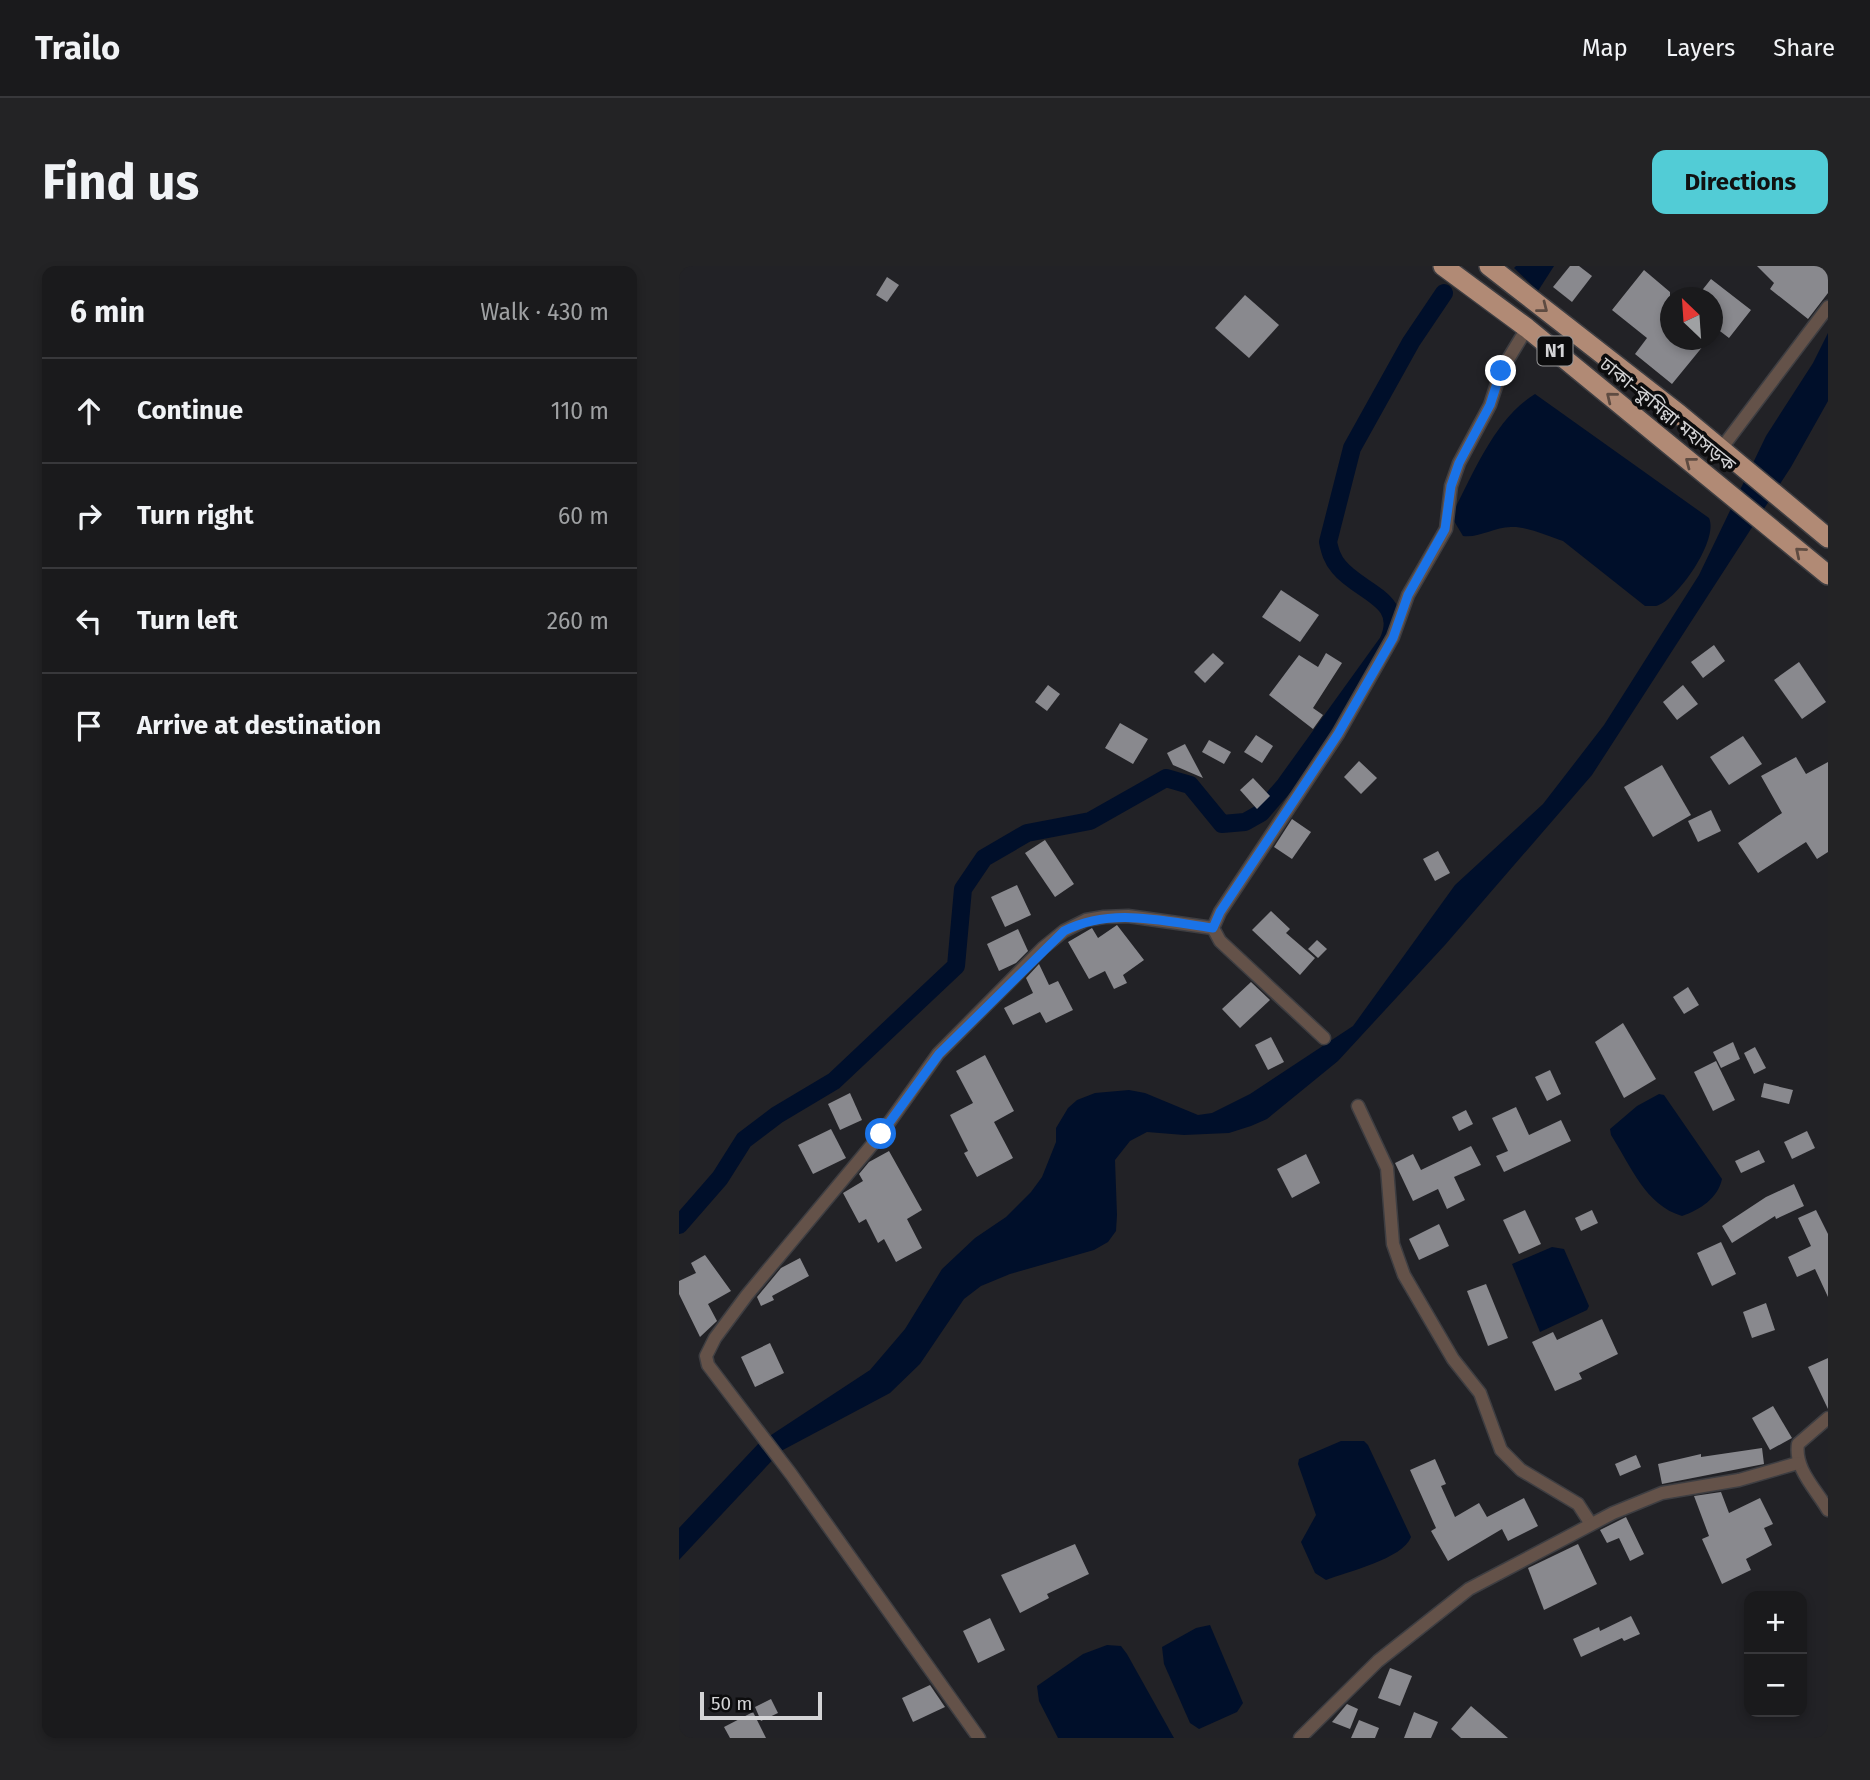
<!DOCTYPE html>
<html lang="en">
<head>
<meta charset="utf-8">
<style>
	:root { --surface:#1a1a1c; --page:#232325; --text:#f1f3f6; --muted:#9fa1a3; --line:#38383b; --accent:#52ccd6 }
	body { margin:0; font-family:"Fira Sans","Noto Sans Bengali",sans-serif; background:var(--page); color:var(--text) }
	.controls { position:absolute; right:21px; bottom:21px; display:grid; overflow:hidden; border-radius:14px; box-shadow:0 4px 10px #0003 }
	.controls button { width:63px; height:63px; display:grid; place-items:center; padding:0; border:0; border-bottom:2px solid var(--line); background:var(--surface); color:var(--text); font:35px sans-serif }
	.compass { position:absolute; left:981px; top:21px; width:63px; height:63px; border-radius:50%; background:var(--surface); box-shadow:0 4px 10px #0003; rotate:335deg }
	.scale { position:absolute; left:21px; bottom:18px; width:122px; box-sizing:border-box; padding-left:7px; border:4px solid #d4d4d6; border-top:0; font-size:19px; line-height:24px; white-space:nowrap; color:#d4d4d6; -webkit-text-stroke:5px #0c0c0d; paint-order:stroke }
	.stop { position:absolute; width:21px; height:21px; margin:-16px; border:5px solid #1a73e8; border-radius:50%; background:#fff }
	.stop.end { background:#1a73e8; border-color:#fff; box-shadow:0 2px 7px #0008 }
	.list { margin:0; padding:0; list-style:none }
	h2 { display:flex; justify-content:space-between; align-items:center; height:91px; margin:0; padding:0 28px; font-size:30px }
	h2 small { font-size:23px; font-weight:400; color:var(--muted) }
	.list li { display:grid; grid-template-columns:46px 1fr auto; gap:21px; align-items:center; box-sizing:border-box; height:105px; padding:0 28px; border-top:2px solid var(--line) }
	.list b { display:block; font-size:26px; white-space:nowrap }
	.list em { font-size:23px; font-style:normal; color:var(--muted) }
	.icon { flex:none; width:38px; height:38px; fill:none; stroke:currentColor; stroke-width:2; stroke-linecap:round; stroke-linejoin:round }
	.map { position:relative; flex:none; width:1149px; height:1472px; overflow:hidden; border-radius:14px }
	header { display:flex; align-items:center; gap:42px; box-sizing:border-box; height:98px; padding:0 35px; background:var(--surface); border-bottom:2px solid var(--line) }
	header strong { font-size:33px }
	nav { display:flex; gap:38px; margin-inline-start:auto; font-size:24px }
	.intro { display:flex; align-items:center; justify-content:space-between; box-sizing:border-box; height:168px; padding:0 42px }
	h1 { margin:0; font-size:49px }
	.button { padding:18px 32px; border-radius:14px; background:var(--accent); color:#111; font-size:24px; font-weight:700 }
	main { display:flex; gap:42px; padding:0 42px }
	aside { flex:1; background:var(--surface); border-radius:14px; box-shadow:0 4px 10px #0003 }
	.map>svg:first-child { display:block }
	.water { fill:#000f2a }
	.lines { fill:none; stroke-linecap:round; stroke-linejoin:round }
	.canal { stroke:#000f2a; stroke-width:18 }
	.building { fill:#89898e }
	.minor-casing { stroke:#3e3e42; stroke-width:15 }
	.trunk-casing { stroke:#3e3e42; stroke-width:22 }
	.minor { stroke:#645249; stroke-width:12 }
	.trunk { stroke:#b18a75; stroke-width:19 }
	.oneway { stroke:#5e4b41 }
	.route { stroke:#1a73e8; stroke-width:9 }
	.labels { text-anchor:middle; stroke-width:7; stroke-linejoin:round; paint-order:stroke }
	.shield { fill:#0c0c0d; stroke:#98989a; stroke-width:2 }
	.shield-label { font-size:18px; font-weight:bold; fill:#d4d4d6 }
	.street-label { font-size:19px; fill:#d4d4d6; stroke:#0c0c0d }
</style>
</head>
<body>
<header>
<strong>Trailo</strong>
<nav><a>Map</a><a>Layers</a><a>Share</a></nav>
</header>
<div class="intro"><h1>Find us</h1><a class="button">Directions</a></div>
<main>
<aside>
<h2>6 min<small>Walk · 430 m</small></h2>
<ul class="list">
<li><svg class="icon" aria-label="ahead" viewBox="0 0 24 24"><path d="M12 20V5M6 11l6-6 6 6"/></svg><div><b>Continue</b></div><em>110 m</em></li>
<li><svg class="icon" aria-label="right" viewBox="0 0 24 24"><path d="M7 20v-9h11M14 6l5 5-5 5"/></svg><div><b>Turn right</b></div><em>60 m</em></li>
<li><svg class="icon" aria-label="left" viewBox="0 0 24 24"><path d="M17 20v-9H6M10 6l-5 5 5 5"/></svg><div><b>Turn left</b></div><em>260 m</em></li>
<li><svg class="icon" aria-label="arrive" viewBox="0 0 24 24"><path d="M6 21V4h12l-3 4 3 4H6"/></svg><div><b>Arrive at destination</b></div></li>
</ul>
</aside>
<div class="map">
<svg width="1149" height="1472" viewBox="0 0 1149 1472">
	<rect width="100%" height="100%" fill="#222226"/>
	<g class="water">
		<polygon points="837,0 875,0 859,25 835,2"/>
		<polygon points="1149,67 1149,135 1112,201 913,509 766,679 659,795 588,853 572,860 550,867 505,869 468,866 451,875 436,894 438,949 437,965 429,976 415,984 331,1008 302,1020 285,1033 241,1098 211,1127 102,1185 0,1294 0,1262 80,1177 191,1104 226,1063 263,1003 296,972 327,951 352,926 363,911 377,876 377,862 389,842 398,834 416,827 450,824 466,827 519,849 533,847 571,828 674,760 776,619 864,538 925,459 1020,309 1087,170 1134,97"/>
		<path d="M856,128l174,124c10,21 -31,82 -53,88 -1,0 -10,0 -11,0l-82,-65c-15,-5 -35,-14 -50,-14 -18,-1 -32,11 -50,9l-12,-20c22,-41 43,-97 84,-122z"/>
		<path d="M980,828l5,1 58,84c-4,19 -22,31 -40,37 -37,-11 -51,-50 -71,-81l-1,-6 27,-23z"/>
		<polygon points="873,981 885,983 910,1040 908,1044 861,1066 833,998"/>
		<path d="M662,1175h23l4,4 43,92c-8,22 -65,35 -85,43l-11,-7 -14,-31 15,-27 -18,-51 1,-5z"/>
		<polygon points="531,1359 564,1437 558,1446 520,1463 511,1457 485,1398 483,1381 517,1362"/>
		<polygon points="428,1379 442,1380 448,1388 495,1472 379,1472 360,1435 358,1420 404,1388"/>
	</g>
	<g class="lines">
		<path class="canal" d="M0,959l41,-47 24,-38 33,-25 57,-34 122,-115 7,-77 21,-31 43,-25 63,-12 76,-43 24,7 32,39 23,-2 16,-9 24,-28 103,-143c20,-43 -28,-49 -49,-75 -7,-8 -9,-16 -11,-25l24,-94 59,-106 33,-49"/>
	</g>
	<g class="building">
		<polygon points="891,0 900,0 913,10 893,36 874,21"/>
		<polygon points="1078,0 1149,0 1149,27 1129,53 1091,23 1095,17"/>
		<polygon points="965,4 991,26 991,74 1029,74 993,118 956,88 968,72 933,44"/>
		<polygon points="208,11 220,19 208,36 197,29"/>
		<polygon points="1032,13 1072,44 1050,72 1033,59 1033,32 1017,32"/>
		<polygon points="566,29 600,59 570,92 536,62"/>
		<polygon points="602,324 640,349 621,376 583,351"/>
		<polygon points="1035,379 1046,395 1024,412 1012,396"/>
		<polygon points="534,387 545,397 526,417 515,406"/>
		<polygon points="647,387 663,397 634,442 644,449 634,463 590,429 620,389 639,401"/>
		<polygon points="1120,396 1147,436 1123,453 1095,414"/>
		<polygon points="369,419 381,428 368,445 356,436"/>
		<polygon points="1004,419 1019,438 998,454 984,436"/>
		<polygon points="441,457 469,473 454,498 426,482"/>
		<polygon points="577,469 594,480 583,497 565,486"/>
		<polygon points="1064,470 1083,498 1050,519 1031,491"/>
		<polygon points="530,474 552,486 545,498 523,486"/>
		<polygon points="506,478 524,512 494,499 488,487"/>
		<polygon points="1117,491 1127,508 1149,496 1149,586 1138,593 1127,576 1079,607 1059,577 1103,547 1082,510"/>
		<polygon points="680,495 698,512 682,528 665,511"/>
		<polygon points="983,499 1012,549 974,571 945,521"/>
		<polygon points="574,512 591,530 578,543 561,524"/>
		<polygon points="1032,544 1042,565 1019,576 1009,555"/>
		<polygon points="613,553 632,566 613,593 595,581"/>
		<polygon points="366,574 395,618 376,631 346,587"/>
		<polygon points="759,585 771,607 756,615 744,593"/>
		<polygon points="338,619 352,649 326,661 312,631"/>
		<polygon points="592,645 611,663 607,667 636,692 621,709 573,664"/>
		<polygon points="438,659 465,694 444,709 448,717 435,723 426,705 410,713 389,676 413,662 419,672"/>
		<polygon points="339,663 349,685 337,697 320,705 308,678"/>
		<polygon points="638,674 648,683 639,692 629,683"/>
		<polygon points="360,698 370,719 379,715 394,744 367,757 361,746 334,759 325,742 354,727 347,712"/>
		<polygon points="572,716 591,734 561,762 543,743"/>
		<polygon points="1009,721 1020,739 1005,748 994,731"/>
		<polygon points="944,757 977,813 945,832 916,776"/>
		<polygon points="592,771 605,796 589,804 576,779"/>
		<polygon points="1054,776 1061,793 1042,802 1034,786"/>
		<polygon points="1076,781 1087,802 1075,808 1065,787"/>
		<polygon points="306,789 335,845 315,856 334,892 298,911 285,887 289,885 271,849 294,837 277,805"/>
		<polygon points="1037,795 1056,834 1034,845 1015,806"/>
		<polygon points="871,804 882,828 868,835 856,811"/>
		<polygon points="1085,817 1114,824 1110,838 1082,831"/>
		<polygon points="171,827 183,854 161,864 149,838"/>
		<polygon points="837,841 850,869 882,854 892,875 825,906 817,890 829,885 813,852"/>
		<polygon points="787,844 794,858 780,865 773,851"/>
		<polygon points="152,863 167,892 134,908 119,879"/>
		<polygon points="1128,865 1136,882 1113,893 1105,876"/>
		<polygon points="792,880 802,899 775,911 786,934 768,943 759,923 734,935 716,897 734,888 742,904"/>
		<polygon points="1080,884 1086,896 1062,907 1056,895"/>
		<polygon points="210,885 243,944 228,953 243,982 217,996 205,973 199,977 187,953 180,957 164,927 184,915 180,908 190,896"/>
		<polygon points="627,888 641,917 613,932 598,903"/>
		<polygon points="1115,918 1125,940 1097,953 1096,950 1053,977 1043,960 1087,931"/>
		<polygon points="846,944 862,978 840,988 824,954"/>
		<polygon points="913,944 919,957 902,965 896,952"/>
		<polygon points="1137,944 1149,968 1149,1031 1136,1003 1118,1011 1109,991 1132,980 1119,952"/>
		<polygon points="760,958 770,980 740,994 730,973"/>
		<polygon points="1042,976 1057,1008 1033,1020 1018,987"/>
		<polygon points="26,989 52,1025 29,1038 38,1055 21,1071 0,1028 0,1015 17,1007 12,997"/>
		<polygon points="121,992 130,1010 93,1030 95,1034 82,1040 78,1031 102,1002"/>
		<polygon points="807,1018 829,1072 809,1080 788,1025"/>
		<polygon points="1087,1037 1096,1064 1073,1072 1064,1046"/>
		<polygon points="923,1053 939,1088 900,1107 903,1113 876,1125 853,1076 874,1066 878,1074"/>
		<polygon points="91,1077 105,1107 76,1121 62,1091"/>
		<polygon points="1149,1092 1149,1143 1129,1101"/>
		<polygon points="1094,1140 1113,1172 1091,1184 1073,1152"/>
		<polygon points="1083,1182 1085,1198 983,1218 979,1198 1022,1188 1022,1191"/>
		<polygon points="957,1189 962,1201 941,1210 936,1198"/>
		<polygon points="756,1193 767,1218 762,1220 776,1251 800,1237 808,1251 845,1232 859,1260 829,1275 823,1263 769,1295 752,1265 757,1262 731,1204"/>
		<polygon points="1042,1226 1050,1247 1081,1232 1094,1258 1085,1262 1093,1279 1067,1293 1072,1304 1043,1318 1023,1273 1030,1270 1015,1230"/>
		<polygon points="947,1251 965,1288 951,1295 940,1272 928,1277 921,1264"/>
		<polygon points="396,1278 410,1308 368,1328 370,1332 341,1347 322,1309"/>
		<polygon points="899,1278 918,1318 865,1344 849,1302"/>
		<polygon points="952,1350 961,1368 945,1375 943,1372 902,1391 894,1373 920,1361 921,1365"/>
		<polygon points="311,1352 326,1384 299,1397 284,1365"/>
		<polygon points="711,1402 733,1410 721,1440 699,1432"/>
		<polygon points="251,1419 266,1441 234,1456 223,1432"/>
		<polygon points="92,1433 99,1447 82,1455 76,1441"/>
		<polygon points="668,1438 679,1443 671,1463 653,1456"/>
		<polygon points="792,1440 829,1472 782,1472 772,1463"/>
		<polygon points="74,1446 87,1472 51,1472 45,1461"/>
		<polygon points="735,1446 759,1456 752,1472 725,1472"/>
		<polygon points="680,1454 700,1462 696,1472 672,1472"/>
	</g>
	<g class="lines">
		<g class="minor-casing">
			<g id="minor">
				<polyline points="1042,183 1149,41"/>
				<polyline points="645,772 541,675 534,662 541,646 659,468 714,371 729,329 767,263 772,220 780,197 811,139 822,105 848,62"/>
				<polyline points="679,840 708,902 714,978 725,1009 774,1093 801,1127 822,1184 842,1204 899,1238 912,1258"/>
				<path d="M1149,1152l-30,26c-4,25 18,45 30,66"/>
				<polyline points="300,1472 112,1208 29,1099 27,1090 36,1072 68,1029 202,868 259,788 364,682 385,665 407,654 425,651 449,650 534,662"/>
				<polyline points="621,1472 699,1395 790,1323 934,1247 983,1227 1060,1214 1119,1197"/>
			</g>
		</g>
		<g class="trunk-casing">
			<g id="trunk">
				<polyline points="764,0 848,62 1149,309"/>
				<polyline points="810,0 1000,148 1149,272"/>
			</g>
		</g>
		<use href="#minor" class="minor"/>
		<use href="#trunk" class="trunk"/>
	</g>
	<defs><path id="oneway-chevron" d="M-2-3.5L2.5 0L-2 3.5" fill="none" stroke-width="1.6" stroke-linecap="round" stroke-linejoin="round" transform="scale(1.75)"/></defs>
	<g class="oneway">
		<use href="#oneway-chevron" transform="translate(864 42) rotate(38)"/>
		<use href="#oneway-chevron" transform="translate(932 131) rotate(-141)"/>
		<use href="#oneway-chevron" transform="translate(1011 196) rotate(-142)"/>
		<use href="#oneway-chevron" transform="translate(1121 286) rotate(-140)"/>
	</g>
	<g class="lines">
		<path class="route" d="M202,868l58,-80 125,-123c48,-24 97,-10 149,-3l7,-16 118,-178 55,-96 15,-43 37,-66 6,-43 8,-23 31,-58 11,-34"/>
	</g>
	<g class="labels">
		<rect class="shield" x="858.5" y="70.5" width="35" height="29" rx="5"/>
		<g class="shield-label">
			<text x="876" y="91">N1</text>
		</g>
		<g class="street-label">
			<text transform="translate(989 148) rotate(39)" y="7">ঢাকা–কুমিল্লা মহাসড়ক</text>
		</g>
	</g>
</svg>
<div class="controls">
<button>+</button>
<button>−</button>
</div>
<svg class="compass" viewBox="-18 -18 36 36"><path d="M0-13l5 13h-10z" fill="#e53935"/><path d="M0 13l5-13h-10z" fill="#9fa1a3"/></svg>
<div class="scale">50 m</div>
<div class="stop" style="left:202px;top:868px"></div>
<div class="stop end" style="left:822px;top:105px"></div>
</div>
</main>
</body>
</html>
